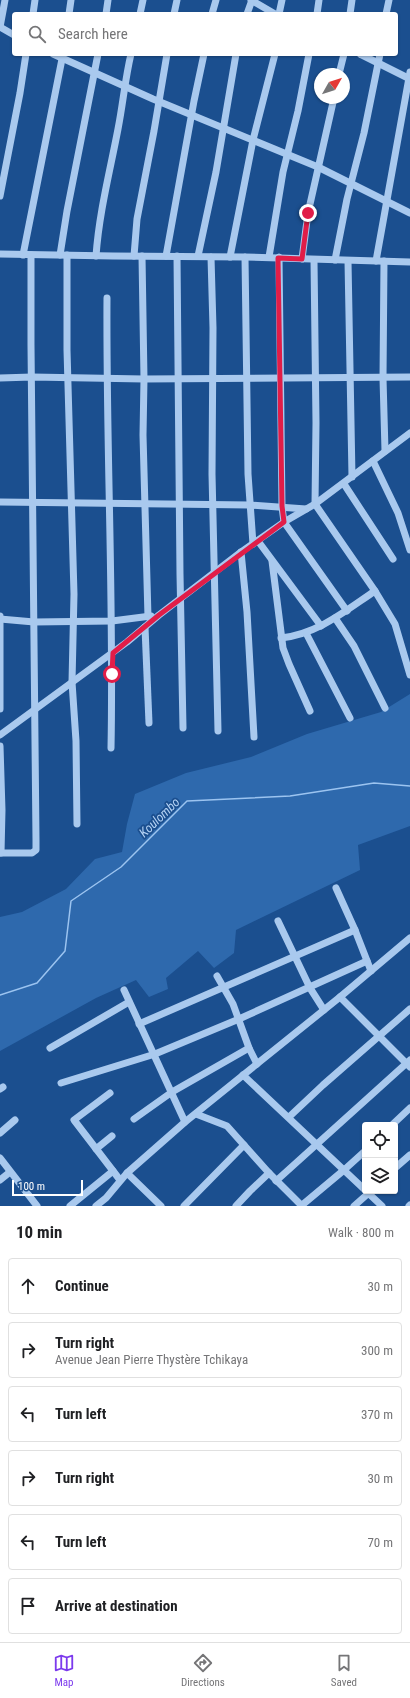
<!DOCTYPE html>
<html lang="en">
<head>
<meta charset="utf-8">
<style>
	:root { --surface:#fff; --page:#f6f6f6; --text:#202124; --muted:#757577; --line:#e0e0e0; --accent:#7c3aed }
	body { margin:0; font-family:"Roboto Condensed",sans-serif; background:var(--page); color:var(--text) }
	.controls { position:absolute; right:12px; bottom:12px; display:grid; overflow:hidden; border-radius:4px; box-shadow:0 1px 3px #0004 }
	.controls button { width:36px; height:36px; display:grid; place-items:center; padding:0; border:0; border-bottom:1px solid var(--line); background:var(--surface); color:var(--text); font:20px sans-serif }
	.compass { position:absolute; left:314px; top:68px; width:36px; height:36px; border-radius:50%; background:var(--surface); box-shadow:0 1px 3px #0004; rotate:51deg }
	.scale { position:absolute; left:12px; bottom:10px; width:71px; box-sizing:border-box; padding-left:4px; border:2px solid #fff; border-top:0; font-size:11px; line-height:14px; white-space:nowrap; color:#fff; -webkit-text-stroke:3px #1b4f8f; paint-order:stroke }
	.stop { position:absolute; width:12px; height:12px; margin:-9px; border:3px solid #e11d48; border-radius:50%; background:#fff }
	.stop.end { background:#e11d48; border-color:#fff; box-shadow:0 1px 4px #0008 }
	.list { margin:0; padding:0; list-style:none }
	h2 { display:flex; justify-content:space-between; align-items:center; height:52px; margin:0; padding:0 16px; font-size:17px }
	h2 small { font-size:13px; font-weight:400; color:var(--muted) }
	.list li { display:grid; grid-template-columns:26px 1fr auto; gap:12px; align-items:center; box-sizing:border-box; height:56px; margin:0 8px 8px; padding:0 8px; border:1px solid var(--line); border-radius:4px }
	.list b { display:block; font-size:15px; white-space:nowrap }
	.list p { margin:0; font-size:13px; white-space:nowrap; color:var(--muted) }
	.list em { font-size:13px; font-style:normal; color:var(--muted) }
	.icon { flex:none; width:22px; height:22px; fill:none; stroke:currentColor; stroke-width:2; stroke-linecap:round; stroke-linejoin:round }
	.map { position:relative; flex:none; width:410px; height:1206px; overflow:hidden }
	.search { position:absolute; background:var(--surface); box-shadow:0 1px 3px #0004; left:12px; right:12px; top:12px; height:44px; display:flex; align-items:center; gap:10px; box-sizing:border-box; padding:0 14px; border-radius:4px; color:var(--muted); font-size:15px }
	.sheet { height:436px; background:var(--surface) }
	nav { display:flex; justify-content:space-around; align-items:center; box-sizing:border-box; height:56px; border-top:1px solid var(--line); background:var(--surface); font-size:11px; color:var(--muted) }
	nav a { display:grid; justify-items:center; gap:2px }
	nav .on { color:var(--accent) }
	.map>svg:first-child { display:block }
	.green { fill:#2e69ad }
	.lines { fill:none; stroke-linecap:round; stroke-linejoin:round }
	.stream { stroke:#9cc4f0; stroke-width:1.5 }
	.minor { stroke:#a9c9ee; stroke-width:7 }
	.route { stroke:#e11d48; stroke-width:5 }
	.labels { text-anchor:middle; stroke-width:3.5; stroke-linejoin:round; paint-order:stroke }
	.water-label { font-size:13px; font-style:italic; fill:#b5d3f5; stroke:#1b4f8f }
</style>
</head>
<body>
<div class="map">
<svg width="410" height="1206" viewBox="0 0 410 1206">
	<rect width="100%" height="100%" fill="#1b4f8f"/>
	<polygon class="green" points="410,694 410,826 358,845 360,870 236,930 234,953 214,968 198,951 166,978 168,989 149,997 136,980 96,998 0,1051 0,917 22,912 66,889 95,859 122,852 127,824 135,794 186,773 251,757 307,734 381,712"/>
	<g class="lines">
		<polyline class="stream" points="0,995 37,983 65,951 71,901 121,867 187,801 290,796 374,783 410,786"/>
		<g class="minor">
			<polyline points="251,0 275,14"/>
			<polyline points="33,14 35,0"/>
			<polyline points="69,14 71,0"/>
			<polyline points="106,14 108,0"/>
			<polyline points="140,14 143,0"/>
			<polyline points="174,14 177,0"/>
			<polyline points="212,14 216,0"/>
			<polyline points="247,14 252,0"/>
			<polyline points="279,14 282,0"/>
			<polyline points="317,14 319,0"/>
			<polyline points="350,14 352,0"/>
			<polyline points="386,14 389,0"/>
			<polyline points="0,27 5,0"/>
			<polyline points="0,27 14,35"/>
			<polyline points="53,54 153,99 318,167 410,213"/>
			<polyline points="360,54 410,79"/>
			<polyline points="339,74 344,54"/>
			<polyline points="0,196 20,93 26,54"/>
			<polyline points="0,254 113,256 245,257 410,262"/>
			<polyline points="23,255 63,54"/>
			<polyline points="60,255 67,211 98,54"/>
			<polyline points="67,255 67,350 74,594 72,682 76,741 77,824"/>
			<path d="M96,256c3,-43 14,-85 22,-127 5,-25 7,-50 13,-75"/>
			<polyline points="134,256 137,219 154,131 167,54"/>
			<polyline points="142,256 144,379 143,435 148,617"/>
			<polyline points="166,256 194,101 204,54"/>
			<polyline points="177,256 180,574 183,728"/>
			<polyline points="198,256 216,172 236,54"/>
			<polyline points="211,257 213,328 212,474 218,731"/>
			<polyline points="230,257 253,140 275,54"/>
			<polyline points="245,257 248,474 253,544"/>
			<polyline points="269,257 283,172 298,111 309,54"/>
			<polyline points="279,257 282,507 284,522 347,611"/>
			<polyline points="302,259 308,213 334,98"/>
			<polyline points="314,260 316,423 315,504 375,591 395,624 410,675"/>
			<polyline points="335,260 347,199 364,133 380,54"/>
			<polyline points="348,261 352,477"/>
			<polyline points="376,261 410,72"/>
			<polyline points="384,261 383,378 385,451"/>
			<path d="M107,298c-1,150 7,300 4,450"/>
			<polyline points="0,378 32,377 144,379 410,377"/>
			<polyline points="373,461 398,513 410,550"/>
			<polyline points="344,484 393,559"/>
			<polyline points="0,502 250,505 306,509"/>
			<polyline points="258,541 321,626"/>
			<polyline points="241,552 247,612 254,737"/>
			<polyline points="272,561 283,648 289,664 310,711"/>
			<polyline points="0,616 0,709"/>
			<polyline points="335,618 354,646 385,708"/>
			<polyline points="0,619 34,622 112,621 151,616"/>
			<polyline points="145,627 149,723"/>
			<polyline points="306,633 350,718"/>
			<path d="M281,638c37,-4 64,-27 94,-47"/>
			<polyline points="0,735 127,642 159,615 241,552 284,522 315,504 410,433"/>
			<polyline points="0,746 2,810 1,853"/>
			<polyline points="0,853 32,853 36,850 36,840 31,345 31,255"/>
			<polyline points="336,888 355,930 371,971"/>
			<polyline points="278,921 310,988 324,1010"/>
			<polyline points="217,976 233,1004 249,1048 257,1064"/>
			<polyline points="124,990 185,1122"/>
			<polyline points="340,997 410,1067"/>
			<polyline points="139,1024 355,930"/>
			<polyline points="50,1048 129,1002"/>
			<polyline points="243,1075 365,1190"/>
			<polyline points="61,1083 155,1054 239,1019 367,961"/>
			<polyline points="0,1089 3,1087"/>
			<polyline points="110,1093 74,1120 120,1180"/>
			<polyline points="196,1114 227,1126 269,1173 302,1206"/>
			<polyline points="289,1117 323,1085 410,1009"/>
			<polyline points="134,1119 172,1092 249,1048"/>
			<polyline points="392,1125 410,1108"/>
			<polyline points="0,1133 15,1120"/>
			<polyline points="96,1149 112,1136"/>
			<polyline points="0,1158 37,1206"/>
			<polyline points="395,1168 410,1155"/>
			<polyline points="127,1173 161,1206"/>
			<polyline points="0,1180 10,1172"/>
			<polyline points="276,1181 410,1060"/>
			<polyline points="366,1191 382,1206"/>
			<polyline points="70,1206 113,1171"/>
			<polyline points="96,1206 106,1198 127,1173 185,1122 340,997 410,938"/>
			<polyline points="184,1206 244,1145"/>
			<polyline points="236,1206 250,1191 269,1173"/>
			<polyline points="301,1206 344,1170 365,1151"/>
			<polyline points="354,1206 371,1191"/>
			<polyline points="409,1206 410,1205"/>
		</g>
	</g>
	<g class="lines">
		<polyline class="route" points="112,674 113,653 159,615 284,522 282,506 278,258 302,259 308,213"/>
	</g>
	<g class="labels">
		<g class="water-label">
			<text transform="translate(159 817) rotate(-44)" y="5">Koulombo</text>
		</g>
	</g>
</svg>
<div class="controls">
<button><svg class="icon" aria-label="locate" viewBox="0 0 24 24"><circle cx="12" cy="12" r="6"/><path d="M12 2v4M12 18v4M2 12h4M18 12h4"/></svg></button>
<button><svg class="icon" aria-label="layers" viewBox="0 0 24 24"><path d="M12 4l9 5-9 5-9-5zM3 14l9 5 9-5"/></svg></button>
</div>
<svg class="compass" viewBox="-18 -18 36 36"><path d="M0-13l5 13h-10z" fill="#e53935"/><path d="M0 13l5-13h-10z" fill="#757577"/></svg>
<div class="scale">100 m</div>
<div class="stop" style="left:112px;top:674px"></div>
<div class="stop end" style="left:308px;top:213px"></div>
<div class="search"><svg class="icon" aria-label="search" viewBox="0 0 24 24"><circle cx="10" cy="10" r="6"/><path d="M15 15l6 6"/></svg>Search here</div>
</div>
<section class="sheet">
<h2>10 min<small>Walk · 800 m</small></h2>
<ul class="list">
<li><svg class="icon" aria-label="ahead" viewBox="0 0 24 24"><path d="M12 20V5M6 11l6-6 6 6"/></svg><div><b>Continue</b></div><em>30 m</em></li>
<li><svg class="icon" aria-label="right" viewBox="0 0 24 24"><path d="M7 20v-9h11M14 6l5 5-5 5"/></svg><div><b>Turn right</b><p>Avenue Jean Pierre Thystère Tchikaya</p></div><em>300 m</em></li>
<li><svg class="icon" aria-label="left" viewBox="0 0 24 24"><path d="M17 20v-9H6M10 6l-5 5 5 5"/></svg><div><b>Turn left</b></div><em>370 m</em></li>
<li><svg class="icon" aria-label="right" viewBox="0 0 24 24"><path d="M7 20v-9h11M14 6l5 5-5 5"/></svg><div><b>Turn right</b></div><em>30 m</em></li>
<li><svg class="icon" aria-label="left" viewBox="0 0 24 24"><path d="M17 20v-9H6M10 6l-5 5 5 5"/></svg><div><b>Turn left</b></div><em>70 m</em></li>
<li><svg class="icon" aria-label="arrive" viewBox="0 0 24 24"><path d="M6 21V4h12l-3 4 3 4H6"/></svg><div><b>Arrive at destination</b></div></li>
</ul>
</section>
<nav>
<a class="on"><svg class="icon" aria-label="map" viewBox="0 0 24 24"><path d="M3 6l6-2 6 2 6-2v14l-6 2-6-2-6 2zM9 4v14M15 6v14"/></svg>Map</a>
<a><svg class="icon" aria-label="directions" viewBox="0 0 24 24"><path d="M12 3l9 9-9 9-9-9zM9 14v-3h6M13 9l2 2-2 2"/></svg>Directions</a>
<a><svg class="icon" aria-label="saved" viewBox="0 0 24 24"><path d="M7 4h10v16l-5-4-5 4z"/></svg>Saved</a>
</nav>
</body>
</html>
